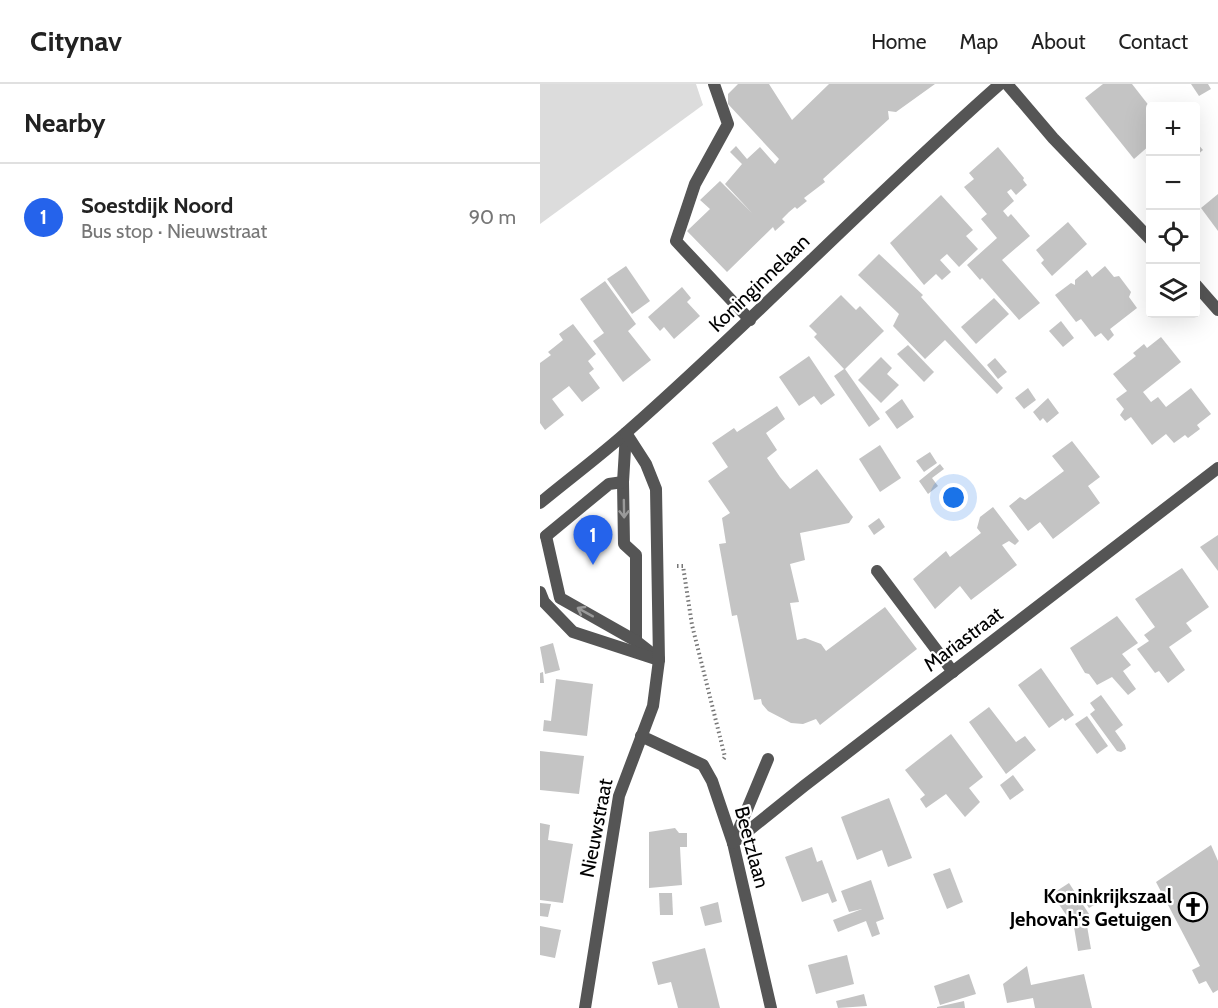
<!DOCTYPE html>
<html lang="en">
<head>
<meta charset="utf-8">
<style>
	:root { --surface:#fff; --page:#f6f6f6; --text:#222; --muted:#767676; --line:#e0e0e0; --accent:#2563eb }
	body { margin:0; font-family:Cabin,sans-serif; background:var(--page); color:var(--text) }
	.controls { position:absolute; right:18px; top:18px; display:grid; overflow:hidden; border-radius:6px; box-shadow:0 6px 24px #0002 }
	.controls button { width:54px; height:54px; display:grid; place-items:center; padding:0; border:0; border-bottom:2px solid var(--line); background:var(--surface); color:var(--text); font:30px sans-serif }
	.you { position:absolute; left:414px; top:414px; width:21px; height:21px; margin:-15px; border:4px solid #fff; border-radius:50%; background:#1a73e8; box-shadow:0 0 0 9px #1a73e833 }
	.badge { display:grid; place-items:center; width:39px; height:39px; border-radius:50%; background:var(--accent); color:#fff; font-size:20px; font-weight:700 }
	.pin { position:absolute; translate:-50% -50px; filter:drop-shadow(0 2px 3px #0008) }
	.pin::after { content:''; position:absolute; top:32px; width:21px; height:18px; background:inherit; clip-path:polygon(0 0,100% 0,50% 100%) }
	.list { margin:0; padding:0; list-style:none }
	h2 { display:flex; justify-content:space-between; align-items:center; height:78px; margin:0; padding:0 24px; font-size:26px }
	h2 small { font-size:20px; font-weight:400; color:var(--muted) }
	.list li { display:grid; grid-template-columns:39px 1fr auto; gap:18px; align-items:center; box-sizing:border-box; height:108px; padding:0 24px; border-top:2px solid var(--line) }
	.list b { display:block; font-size:22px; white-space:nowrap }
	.list p { margin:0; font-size:20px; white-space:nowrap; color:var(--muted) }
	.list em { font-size:20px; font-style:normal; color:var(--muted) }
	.icon { flex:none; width:33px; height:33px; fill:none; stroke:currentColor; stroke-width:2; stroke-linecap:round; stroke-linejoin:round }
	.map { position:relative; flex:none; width:678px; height:924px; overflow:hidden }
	header { display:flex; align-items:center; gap:36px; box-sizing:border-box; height:84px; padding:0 30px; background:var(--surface); border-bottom:2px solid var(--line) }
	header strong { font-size:28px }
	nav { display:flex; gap:33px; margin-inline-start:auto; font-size:21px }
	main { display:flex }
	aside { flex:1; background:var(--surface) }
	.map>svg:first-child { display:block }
	.green { fill:#dcdcdc }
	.building { fill:#c4c4c4 }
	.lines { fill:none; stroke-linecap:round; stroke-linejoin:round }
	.path { stroke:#777; stroke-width:4; stroke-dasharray:1.5 3; stroke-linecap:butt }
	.service { stroke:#555; stroke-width:12 }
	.minor { stroke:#555; stroke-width:12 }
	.oneway { stroke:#999 }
	.labels { text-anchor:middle; stroke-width:4.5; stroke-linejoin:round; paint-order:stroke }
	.street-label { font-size:20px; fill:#000; stroke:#fff }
	.poi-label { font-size:20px; font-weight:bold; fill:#000; stroke:#fff; text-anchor:end }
</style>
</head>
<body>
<header>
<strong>Citynav</strong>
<nav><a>Home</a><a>Map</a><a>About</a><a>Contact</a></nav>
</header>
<main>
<aside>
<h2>Nearby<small></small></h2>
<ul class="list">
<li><span class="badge">1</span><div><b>Soestdijk Noord</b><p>Bus stop · Nieuwstraat</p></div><em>90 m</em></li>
</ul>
</aside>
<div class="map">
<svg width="678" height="924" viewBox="0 0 678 924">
	<rect width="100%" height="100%" fill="#fff"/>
	<polygon class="green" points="0,0 156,0 163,21 0,140"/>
	<g class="building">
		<polygon points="198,0 229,0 252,36 289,0 395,0 356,28 348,27 349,35 283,95 285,98 264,114 267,117 257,125 255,123 249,128 242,135 245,138 235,147 233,143 187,188 147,147 170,125 160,116 180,97 212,129 185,100 202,80 190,68 196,62 207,75 220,63 235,80 239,75 188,20 188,10"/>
		<polygon points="563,0 592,0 610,23 610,61 594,75 545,14"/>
		<polygon points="651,0 668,0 671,5 659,12"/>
		<polygon points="656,58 663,66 656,72"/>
		<polygon points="458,63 484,94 483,96 487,101 476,111 471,105 467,108 474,117 463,127 468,133 471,130 490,152 462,176 500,219 479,236 442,194 440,196 427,181 457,154 441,135 447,130 424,103 434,95 429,89"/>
		<polygon points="678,110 678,147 661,124"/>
		<polygon points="401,111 433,146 426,152 438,165 419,183 407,170 400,176 411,188 402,196 396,190 384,201 350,159"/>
		<polygon points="528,138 547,160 512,192 501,179 504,176 496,166"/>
		<polygon points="339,170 383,211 381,213 463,304 457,310 405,256 385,275 353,242 359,230 318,191"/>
		<polygon points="86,182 110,217 92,230 67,195"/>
		<polygon points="565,182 574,193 579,192 591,208 589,213 597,224 570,245 574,251 568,257 561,249 555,253 541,235 536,238 515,211 531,199 535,201 535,196 547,186 552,193"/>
		<polygon points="65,197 96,240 88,247 111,276 83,298 53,257 64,249 40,215"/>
		<polygon points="142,203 151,214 147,218 160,232 134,255 124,243 120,247 108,233"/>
		<polygon points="301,211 316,226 320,222 344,247 305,285 340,335 329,343 294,292 304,285 274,253 277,250 269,242"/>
		<polygon points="454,214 469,230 436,260 421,243"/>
		<polygon points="521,237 534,254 523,263 509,247"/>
		<polygon points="33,240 56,270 48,277 54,285 49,289 60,304 42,318 29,302 12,315 24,331 5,346 0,339 0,279 11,271 8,268 23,256 19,250"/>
		<polygon points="621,253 641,278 603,308 611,318 618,313 626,323 651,304 671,330 657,341 660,345 648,354 645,351 634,359 626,350 612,361 591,333 585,337 580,331 584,325 576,315 587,307 573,290 596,272 593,269 604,260 607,264"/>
		<polygon points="368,261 394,288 384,298 357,270"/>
		<polygon points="269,272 295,311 281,321 274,312 259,322 239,293"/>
		<polygon points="341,273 352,284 347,290 359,301 341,319 318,296"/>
		<polygon points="455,274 467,288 458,295 447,281"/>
		<polygon points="488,304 496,316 484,325 475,314"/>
		<polygon points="508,314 519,329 507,339 503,334 500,337 493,328"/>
		<polygon points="362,315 374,333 357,345 345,328"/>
		<polygon points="237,322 245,335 226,349 237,366 227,374 240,393 250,405 277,385 313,433 309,439 260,449 265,476 250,480 259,518 250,519 257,556 265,554 281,560 286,567 345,523 377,565 280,641 276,635 263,640 251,639 228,627 222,620 221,615 214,616 197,531 192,532 179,460 186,459 182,434 190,429 168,397 188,383 172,359 194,344 197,348"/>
		<polygon points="532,357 560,393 548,402 560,419 513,455 500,438 488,447 469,422 480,413 485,416 524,387 512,372"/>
		<polygon points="340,361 361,394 340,408 319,375"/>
		<polygon points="390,368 397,379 384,388 376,377"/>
		<polygon points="400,380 404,385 392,394 398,402 388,410 379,397"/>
		<polygon points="453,423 479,457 475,461 469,457 462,461 477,481 431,516 420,502 395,525 373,495 406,467 410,473 441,449 437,444 440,433"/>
		<polygon points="339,434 345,443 334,451 328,442"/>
		<polygon points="678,451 678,487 660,463"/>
		<polygon points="642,484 669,523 646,539 652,547 629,563 645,586 628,599 619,587 615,589 597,565 609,557 604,551 615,543 595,515"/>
		<polygon points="577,532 598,559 582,570 591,581 583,587 596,605 588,611 572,593 557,601 549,590 545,589 530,564"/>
		<polygon points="13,559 20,586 5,590 0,563"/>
		<polygon points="501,584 534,631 525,637 523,634 509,644 478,601"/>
		<polygon points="3,588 4,599 0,599 0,589"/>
		<polygon points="16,595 53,600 47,652 3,647 4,636 11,637"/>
		<polygon points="561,611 583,641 575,647 585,661 586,665 581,668 577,667 550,630 555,626 550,619"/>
		<polygon points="449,623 476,658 485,652 496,666 466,690 429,638"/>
		<polygon points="547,632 568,662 557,670 535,640"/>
		<polygon points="411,650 443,693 429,704 440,718 425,733 406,710 386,724 380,715 385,711 365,686"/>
		<polygon points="0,667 44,672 39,710 0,706"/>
		<polygon points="473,691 484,706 470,716 460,701"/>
		<polygon points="349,714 372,774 348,783 342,766 317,776 301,733"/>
		<polygon points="0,739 10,741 8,756 33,760 23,819 0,816"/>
		<polygon points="135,744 139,749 147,749 147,763 140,763 142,801 109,804 109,748"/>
		<polygon points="671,761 678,777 678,906 673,909 666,897 659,900 652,886 660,882 616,798"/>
		<polygon points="272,763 277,778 282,776 297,817 292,819 288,809 262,818 245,773"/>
		<polygon points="410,784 423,818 407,825 393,790"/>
		<polygon points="331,796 344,835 336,838 340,850 332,853 326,837 298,848 293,836 322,825 309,828 301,807"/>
		<polygon points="529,799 549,830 533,841 512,810"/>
		<polygon points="549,806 557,819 549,824 541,812"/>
		<polygon points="119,809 132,809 133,831 120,831"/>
		<polygon points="178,818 182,838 165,842 160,823"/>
		<polygon points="0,819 11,820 8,833 0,832"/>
		<polygon points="546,836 551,865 538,867 534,843"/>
		<polygon points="0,842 21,846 15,874 0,871"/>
		<polygon points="165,864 180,924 138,924 131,898 118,901 112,878"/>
		<polygon points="307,871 314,900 276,910 268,881"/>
		<polygon points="487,882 491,901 544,890 552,924 495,924 493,914 467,919 463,900"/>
		<polygon points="429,890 436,910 400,921 394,902"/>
		<polygon points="324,910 327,922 298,924 296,917"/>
		<polygon points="424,917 425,924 397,924 397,923"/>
	</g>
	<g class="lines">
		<polyline class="path" points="137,482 143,482 152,541 185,673 183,676"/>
		<g class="service">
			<polyline points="174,0 188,40 155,100 136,157 210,236"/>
			<polyline points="86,349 83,398 84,460 96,471 96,557"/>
			<polyline points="6,452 20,514 96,557 119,575"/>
			<polyline points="6,452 69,400 83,398"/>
			<polyline points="337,487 413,588"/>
			<polyline points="193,759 228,675"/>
		</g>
		<g class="minor">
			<polyline points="467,0 513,54 610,155"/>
			<polyline points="656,201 678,226"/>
			<path d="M0,419c29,-24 60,-47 88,-72 127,-112 245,-235 372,-347"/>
			<polyline points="0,508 4,518 33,548 119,576"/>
			<polyline points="101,652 163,681 172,697 193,759 231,924"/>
			<polyline points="193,759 264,702 678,384"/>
			<polyline points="45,924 79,712 113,622 119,576 116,405 106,380 86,349"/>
		</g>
	</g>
	<defs><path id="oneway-shaft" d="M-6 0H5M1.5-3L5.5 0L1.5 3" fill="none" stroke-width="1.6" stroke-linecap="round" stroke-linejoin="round" transform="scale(1.5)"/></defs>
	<g class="oneway">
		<use href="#oneway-shaft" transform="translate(84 425) rotate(89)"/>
		<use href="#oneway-shaft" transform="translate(45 528) rotate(-151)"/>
	</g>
	<defs>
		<g id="church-ring" transform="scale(1.5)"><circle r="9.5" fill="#fff" stroke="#000" stroke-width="1.5"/><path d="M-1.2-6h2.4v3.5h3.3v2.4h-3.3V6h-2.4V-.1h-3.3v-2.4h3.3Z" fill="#000"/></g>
	</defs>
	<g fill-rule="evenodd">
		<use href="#church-ring" x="653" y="823"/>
	</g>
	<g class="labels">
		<g class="street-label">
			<text transform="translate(219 199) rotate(-44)" y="7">Koninginnelaan</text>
			<text transform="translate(423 555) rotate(-37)" y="7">Mariastraat</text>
			<text transform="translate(56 744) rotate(-79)" y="7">Nieuwstraat</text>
			<text transform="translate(212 763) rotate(75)" y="7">Beetzlaan</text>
		</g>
		<g class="poi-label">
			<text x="632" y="819">Koninkrijkszaal<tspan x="632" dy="23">Jehovah's Getuigen</tspan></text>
		</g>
	</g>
</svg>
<div class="controls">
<button>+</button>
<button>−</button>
<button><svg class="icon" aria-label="locate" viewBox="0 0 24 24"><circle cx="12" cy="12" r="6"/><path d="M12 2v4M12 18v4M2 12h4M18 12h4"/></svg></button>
<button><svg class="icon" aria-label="layers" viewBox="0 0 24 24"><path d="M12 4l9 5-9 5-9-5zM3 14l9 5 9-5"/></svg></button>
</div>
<div class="you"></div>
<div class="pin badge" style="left:53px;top:481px">1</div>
</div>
</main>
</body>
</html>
